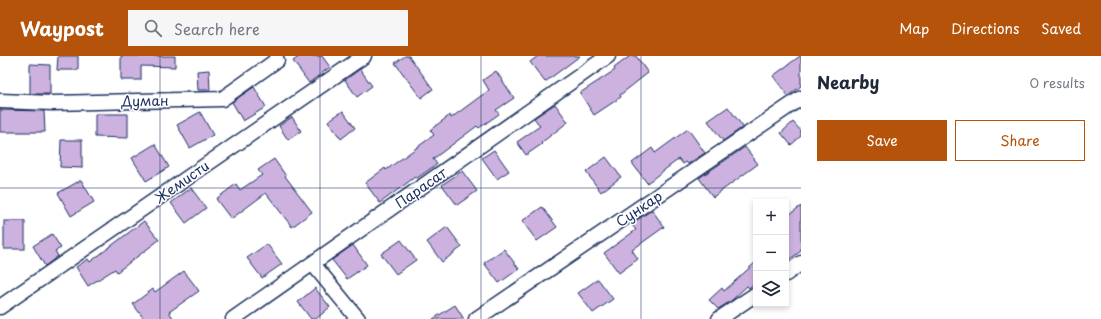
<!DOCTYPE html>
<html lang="en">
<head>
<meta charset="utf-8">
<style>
	:root { --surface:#fff; --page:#f6f6f7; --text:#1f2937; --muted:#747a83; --line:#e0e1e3; --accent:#b45309 }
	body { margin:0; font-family:"Playpen Sans",sans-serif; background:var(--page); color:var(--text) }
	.controls { position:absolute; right:12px; bottom:12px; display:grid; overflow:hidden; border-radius:0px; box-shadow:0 2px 6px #0003 }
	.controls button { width:36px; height:36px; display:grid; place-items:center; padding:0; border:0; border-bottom:1px solid var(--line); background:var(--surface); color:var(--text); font:20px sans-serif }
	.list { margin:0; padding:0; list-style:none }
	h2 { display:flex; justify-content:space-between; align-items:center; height:52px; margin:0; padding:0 16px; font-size:17px }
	h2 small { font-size:13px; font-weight:400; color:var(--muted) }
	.actions { display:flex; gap:8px; padding:12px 16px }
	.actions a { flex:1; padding:9px 0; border:1px solid var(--accent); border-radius:0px; text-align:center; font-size:14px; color:var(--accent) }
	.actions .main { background:var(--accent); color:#fff }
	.icon { flex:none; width:22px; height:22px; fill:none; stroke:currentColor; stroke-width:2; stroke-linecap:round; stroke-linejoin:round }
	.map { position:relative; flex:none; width:801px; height:263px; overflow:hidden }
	header { display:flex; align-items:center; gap:24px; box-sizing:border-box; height:56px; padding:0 20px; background:var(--accent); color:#fff }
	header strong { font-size:19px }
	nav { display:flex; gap:22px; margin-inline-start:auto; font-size:14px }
	.search { width:280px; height:36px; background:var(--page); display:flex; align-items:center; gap:10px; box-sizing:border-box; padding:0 14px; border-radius:0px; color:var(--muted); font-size:15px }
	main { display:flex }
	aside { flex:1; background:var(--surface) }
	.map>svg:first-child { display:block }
	.building { fill:#cdb2e0; stroke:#1b2f5e }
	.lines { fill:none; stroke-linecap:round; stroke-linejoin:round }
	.minor-casing { stroke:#1b2f5e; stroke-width:17 }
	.minor { stroke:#fff; stroke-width:14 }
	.grid { fill:none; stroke:#1b2f5e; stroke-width:1; stroke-opacity:0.55 }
	.labels { text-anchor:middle; stroke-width:3; stroke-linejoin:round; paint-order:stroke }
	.street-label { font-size:14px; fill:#1b2f5e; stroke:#fff }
</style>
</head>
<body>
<header>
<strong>Waypost</strong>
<div class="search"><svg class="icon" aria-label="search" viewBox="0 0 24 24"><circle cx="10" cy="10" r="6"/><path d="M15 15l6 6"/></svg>Search here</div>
<nav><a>Map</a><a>Directions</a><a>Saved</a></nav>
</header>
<main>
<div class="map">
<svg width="801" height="263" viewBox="0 0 801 263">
	<rect width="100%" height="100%" fill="#fff"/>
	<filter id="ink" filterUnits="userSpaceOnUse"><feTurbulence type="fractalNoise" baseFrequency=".025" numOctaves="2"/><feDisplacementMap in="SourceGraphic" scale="8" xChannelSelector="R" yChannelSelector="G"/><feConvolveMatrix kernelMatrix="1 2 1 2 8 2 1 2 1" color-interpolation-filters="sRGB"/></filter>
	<g filter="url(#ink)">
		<g class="building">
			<polygon points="58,0 78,0 78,14 57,14"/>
			<polygon points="121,0 175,0 175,11 141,10 141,24 121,24"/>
			<polygon points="300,0 322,0 330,11 309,27 293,5"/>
			<polygon points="405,0 409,0 433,33 421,42 395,7"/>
			<polygon points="538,0 580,0 545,26 530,6"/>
			<polygon points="630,0 636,0 648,17 620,39 621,41 594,59 580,37 615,14 614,12"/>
			<polygon points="800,0 801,0 801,30 788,40 773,20"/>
			<polygon points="30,8 50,9 50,38 30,38"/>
			<polygon points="360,13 372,30 357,41 345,24"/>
			<polygon points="209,14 210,34 198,34 197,15"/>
			<polygon points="496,15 514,42 496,54 499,58 479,72 477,70 433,103 437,108 417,122 415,121 380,147 365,127 385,112 386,114 434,79 430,74 450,59 451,62 489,34 483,24"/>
			<polygon points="254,31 266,51 243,65 232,46"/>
			<polygon points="555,48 568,66 541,87 542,88 526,99 517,86 540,70 534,62"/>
			<polygon points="728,51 743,71 723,85 708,65"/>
			<polygon points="0,54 44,55 45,76 0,76"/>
			<polygon points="343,55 355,72 341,83 328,65"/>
			<polygon points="200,56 213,79 190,92 177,69"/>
			<polygon points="95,58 128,58 128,82 95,81"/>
			<polygon points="292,61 301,75 288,84 279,70"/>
			<polygon points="793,66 801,75 801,80 791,89 781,77"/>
			<polygon points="688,73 705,97 688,108 686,106 683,108 679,103 647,127 632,107 652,92 655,97"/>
			<polygon points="61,84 82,84 82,112 60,111"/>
			<polygon points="155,88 169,111 146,125 132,102"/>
			<polygon points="745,91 758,108 713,141 699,122"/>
			<polygon points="494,94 509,115 497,123 482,102"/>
			<polygon points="606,101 621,121 601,136 586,116"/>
			<polygon points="274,103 286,120 285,120 312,156 292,171 266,137 231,163 216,143 236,128 240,134 262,119 258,114"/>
			<polygon points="462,115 477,135 457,149 442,129"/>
			<polygon points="81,124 94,146 71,160 58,137"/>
			<polygon points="191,132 206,152 186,167 171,147"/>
			<polygon points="801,150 801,195 786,206 786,161"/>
			<polygon points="542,151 557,171 537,185 522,165"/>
			<polygon points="652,154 664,171 632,194 638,203 619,217 604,197 636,174 631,168"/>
			<rect x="4" y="165" width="21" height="28"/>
			<polygon points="144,165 159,184 117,216 115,213 88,230 76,211 88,203 90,206"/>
			<polygon points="447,171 462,191 442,206 427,186"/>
			<polygon points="52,178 61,192 55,195 58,200 45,210 33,190"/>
			<polygon points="401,184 416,204 396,218 381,198"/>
			<polygon points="267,188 282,208 262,222 247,202"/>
			<polygon points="353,189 367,209 347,223 332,204"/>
			<polygon points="504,193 519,213 499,227 484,207"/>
			<polygon points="756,206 756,226 749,232 747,230 731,245 718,253 709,244 722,232 724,235"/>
			<polygon points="184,215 199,235 169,256 174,263 144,263 133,248 153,233 155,236"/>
			<polygon points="598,223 613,243 593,257 578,237"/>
			<polygon points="315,232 330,251 316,263 311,263 298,246"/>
			<polygon points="455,249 464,263 433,263"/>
		</g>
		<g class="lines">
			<g class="minor-casing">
				<g id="minor">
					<polyline points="0,45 53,47 222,43 277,4"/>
					<polyline points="313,208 358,263"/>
					<polyline points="786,218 801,207"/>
					<polyline points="0,251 364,0"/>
					<polyline points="233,263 608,0"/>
					<polyline points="476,263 801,42"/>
					<polyline points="719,263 756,238"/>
				</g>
			</g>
			<use href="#minor" class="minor"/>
		</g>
	</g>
	<path class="grid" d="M160,0v263M320,0v263M481,0v263M641,0v263M0,132h801"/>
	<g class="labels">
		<g class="street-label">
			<text transform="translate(145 45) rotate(-1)" y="5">Думан</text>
			<text transform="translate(182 126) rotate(-35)" y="5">Жемисти</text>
			<text transform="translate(421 132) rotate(-35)" y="5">Парасат</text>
			<text transform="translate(639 153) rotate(-34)" y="5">Сункар</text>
		</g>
	</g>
</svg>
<div class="controls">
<button>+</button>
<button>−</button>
<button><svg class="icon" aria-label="layers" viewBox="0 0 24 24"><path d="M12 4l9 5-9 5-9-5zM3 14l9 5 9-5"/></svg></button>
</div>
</div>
<aside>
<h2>Nearby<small>0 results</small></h2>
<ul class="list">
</ul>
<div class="actions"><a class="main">Save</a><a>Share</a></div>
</aside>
</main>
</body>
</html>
